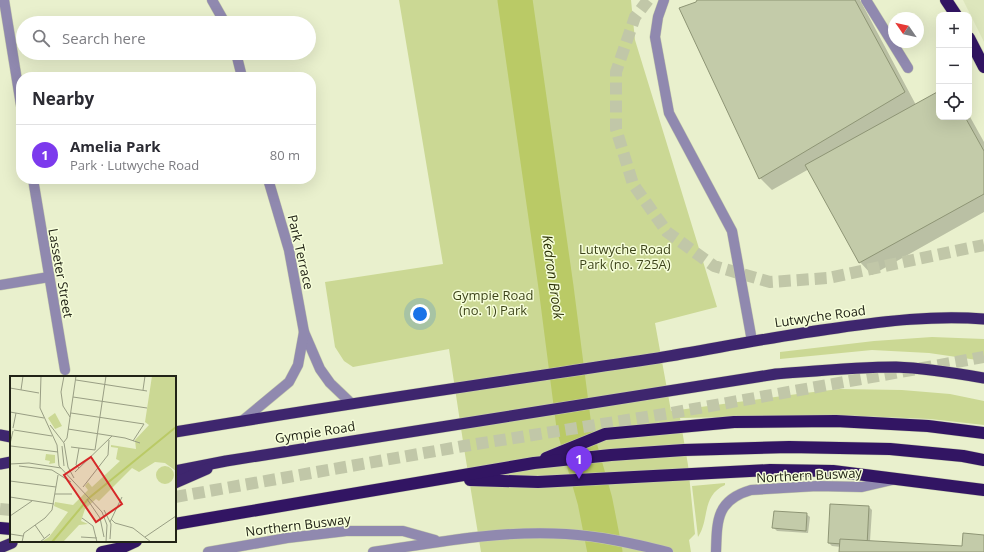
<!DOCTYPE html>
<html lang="en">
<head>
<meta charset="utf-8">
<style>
	:root { --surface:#fff; --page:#f2f2f3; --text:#2b2b33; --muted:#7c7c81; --line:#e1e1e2; --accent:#7c3aed }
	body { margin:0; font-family:"Open Sans",sans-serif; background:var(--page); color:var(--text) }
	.controls { position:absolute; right:12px; top:12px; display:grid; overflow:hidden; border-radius:8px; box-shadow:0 4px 16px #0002 }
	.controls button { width:36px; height:36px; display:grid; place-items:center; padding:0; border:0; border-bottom:1px solid var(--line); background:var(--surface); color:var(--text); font:20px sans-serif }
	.compass { position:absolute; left:888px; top:12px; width:36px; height:36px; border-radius:50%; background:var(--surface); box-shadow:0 4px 16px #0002; rotate:304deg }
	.you { position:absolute; left:420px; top:314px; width:14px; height:14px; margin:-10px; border:3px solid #fff; border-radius:50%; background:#1a73e8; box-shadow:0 0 0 6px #1a73e833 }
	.badge { display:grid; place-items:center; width:26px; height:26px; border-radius:50%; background:var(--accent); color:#fff; font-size:13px; font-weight:700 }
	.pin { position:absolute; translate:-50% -33px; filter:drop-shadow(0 1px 2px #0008) }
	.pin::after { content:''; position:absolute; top:21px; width:14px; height:12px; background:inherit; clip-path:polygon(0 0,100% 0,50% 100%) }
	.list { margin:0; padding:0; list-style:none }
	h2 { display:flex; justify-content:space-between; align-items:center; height:52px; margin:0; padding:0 16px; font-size:17px }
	h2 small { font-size:13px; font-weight:400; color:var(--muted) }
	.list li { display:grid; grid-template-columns:26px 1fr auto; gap:12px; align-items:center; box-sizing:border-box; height:60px; padding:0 16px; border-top:1px solid var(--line) }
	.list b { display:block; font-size:15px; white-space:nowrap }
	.list p { margin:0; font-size:13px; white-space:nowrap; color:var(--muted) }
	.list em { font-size:13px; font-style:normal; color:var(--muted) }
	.icon { flex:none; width:22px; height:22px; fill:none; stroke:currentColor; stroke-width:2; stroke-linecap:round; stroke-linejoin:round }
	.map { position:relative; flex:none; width:984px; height:552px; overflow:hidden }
	.search { position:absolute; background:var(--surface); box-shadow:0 4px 16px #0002; left:16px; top:16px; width:300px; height:44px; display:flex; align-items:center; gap:10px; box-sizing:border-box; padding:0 14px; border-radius:22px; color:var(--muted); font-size:15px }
	.panel { position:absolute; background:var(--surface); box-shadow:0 4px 16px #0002; left:16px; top:72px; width:300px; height:112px; border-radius:16px }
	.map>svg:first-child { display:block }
	.built { fill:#dde6bc }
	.green { fill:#cbd894 }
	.shadow { fill:#0003 }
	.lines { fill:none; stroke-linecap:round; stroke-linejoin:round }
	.river { stroke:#baca66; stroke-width:35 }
	.building { fill:#c3cba9; stroke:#8e9575 }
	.motorway-tunnel { stroke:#c1c7a8; stroke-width:12; stroke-dasharray:12 6; stroke-linecap:butt }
	.service-casing { stroke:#c5cbac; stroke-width:11 }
	.minor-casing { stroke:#c5cbac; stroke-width:11 }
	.trunk-casing { stroke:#c5cbac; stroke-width:12 }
	.motorway-casing { stroke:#c5cbac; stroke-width:13 }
	.service { stroke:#9089af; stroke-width:10 }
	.minor { stroke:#9089af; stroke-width:10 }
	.trunk { stroke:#3e266e; stroke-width:11 }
	.motorway { stroke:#321563; stroke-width:12 }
	.labels { text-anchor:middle; stroke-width:3; stroke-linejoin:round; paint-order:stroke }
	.park-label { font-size:13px; fill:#3d441a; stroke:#f6feda }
	.street-label { font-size:13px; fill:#212316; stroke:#f6feda }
	.water-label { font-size:14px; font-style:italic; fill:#2c3207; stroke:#f6feda }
	.inset-river { fill:none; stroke:#baca66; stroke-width:2 }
	.inset-road { fill:none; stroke:#999e84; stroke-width:1 }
	.view { fill:#d62828; fill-opacity:0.15; stroke:#d62828; stroke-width:2 }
	.inset-edge { fill:none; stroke:#212316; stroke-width:2 }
</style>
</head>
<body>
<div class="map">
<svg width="984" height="552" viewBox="0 0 984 552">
	<rect width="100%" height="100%" fill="#e9f0cd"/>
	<polygon class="built" points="963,0 984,0 984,42"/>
	<g class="green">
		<polygon points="399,0 631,0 635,40 717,307 655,323 671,411 805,393 840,389 902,390 950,394 984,401 984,425 930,419 837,415 680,418 688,465 695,534 689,540 691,552 481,552 464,448 449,349 353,367 344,361 335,347 325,282 443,264"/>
		<polygon points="932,337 984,339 984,361 929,353 872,350 780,359 780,352 874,341"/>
		<path d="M725,483v2c-24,11 -15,34 -27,52l-6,-51z"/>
	</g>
	<g class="shadow">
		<polygon points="698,0 860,0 916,105 939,92 939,117 969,117 969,115 984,142 984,212 872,275 860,262 809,169 772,190 760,178 696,3"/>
		<polygon points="869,507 872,510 870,541 963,547 984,536 984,552 840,552 841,547 832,546 829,543"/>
		<polygon points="806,514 810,517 808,533 777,531 774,528"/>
	</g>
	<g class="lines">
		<polyline class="river" points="515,0 556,287 574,427 595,501 605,552"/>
	</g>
	<g class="building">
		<polygon points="697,0 855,0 905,92 759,179 679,8 696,2"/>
		<polygon points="939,91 939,117 965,117 984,151 984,194 859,263 805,165"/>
		<polygon points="830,504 869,506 867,546 854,545 853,552 841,552 842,544 828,543"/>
		<polygon points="774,511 807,513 806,531 772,528"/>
		<polygon points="963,533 984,535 984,552 839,552 840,539 962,546"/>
	</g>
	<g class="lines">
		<g class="motorway-tunnel">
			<polyline points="648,0 635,17 616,72 616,129 633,184 667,232 714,266 770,282 828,278 984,245"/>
			<polyline points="175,497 464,446 671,413 984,357"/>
			<polyline points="0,509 11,510"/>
		</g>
		<g class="service-casing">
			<g id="service">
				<polyline points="664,0 658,17 655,37 669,113 732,231 752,341"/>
				<polyline points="866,0 908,68"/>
				<polyline points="208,552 287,538 346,531 403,531 435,540"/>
				<path d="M373,552c65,-10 128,-22 193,-18 35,2 69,10 102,18"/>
				<path d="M716,552c1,-31 0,-52 35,-62l66,-4 45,1 30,-7"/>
			</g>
		</g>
		<g class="minor-casing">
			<g id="minor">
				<polyline points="4,0 21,105"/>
				<polyline points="212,0 225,23"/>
				<polyline points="236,53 242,77"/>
				<polyline points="33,179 65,370"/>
				<polyline points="268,179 289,250 304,332 320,369 330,383 352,404"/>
				<polyline points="0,285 49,277"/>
				<polyline points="242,421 289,382 298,365 304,332"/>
			</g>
		</g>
		<g class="trunk-casing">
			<g id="trunk">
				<path d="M175,432c161,-27 322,-50 483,-74 60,-10 119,-22 179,-30 48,-7 98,-13 147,-9"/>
				<polyline points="0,435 11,437"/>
				<polyline points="0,464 11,462"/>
				<path d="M175,471l51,-10 550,-87c40,-3 80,-7 120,-7 30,1 59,6 88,11"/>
				<polyline points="175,483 207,469"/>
				<polyline points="0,548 12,543"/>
			</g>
		</g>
		<g class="motorway-casing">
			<g id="motorway">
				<polyline points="946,0 956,15"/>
				<polyline points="969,38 984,67"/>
				<polyline points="546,458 605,434 734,422 836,421 928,426 984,433"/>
				<polyline points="470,480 538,482 770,470 833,471 984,490"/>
				<polyline points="175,524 534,463 611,455 684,450 789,447 890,449 963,456 984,460"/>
				<polyline points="0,528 11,529"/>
				<polyline points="102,552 121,548 136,541"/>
			</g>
		</g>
		<use href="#service" class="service"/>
		<use href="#minor" class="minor"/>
		<use href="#trunk" class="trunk"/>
		<use href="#motorway" class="motorway"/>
	</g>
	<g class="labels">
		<g class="park-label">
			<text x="625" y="254">Lutwyche Road<tspan x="625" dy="15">Park (no. 725A)</tspan></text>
			<text x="493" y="300">Gympie Road<tspan x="493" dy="15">(no. 1) Park</tspan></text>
		</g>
		<g class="street-label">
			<text transform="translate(301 252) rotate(77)" y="5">Park Terrace</text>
			<text transform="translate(61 273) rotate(80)" y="5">Lasseter Street</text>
			<text transform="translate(820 316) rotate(-8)" y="5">Lutwyche Road</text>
			<text transform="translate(315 432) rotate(-9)" y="5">Gympie Road</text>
			<text transform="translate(809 475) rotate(-3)" y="5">Northern Busway</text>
			<text transform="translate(298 525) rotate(-7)" y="5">Northern Busway</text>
		</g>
		<g class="water-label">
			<text transform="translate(553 277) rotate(82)" y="5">Kedron Brook</text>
		</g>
	</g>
	<g transform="translate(10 376)">
		<rect width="166" height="166" fill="#e9f0cd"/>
		<path d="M142,0h24v95l-11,-8 -10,-1 -16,10 -7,-4 -33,33 -3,-2 -11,10 -4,12 7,3 -9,1 -16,17h-22l8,-5 19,-25 -14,-6 1,-4 18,3 15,-15 -3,-4 3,-4 4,5 28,-26 -4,-2 2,-11 -7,-1v-2l25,4 -1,-9 14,-15 -4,-3zM45,37l7,13 -7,3 -7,-11zM36,78l9,1v8l-6,1 1,-3 -5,-1zM146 99a9 9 0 1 1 18 0a9 9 0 1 1-18 0Z" fill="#cbd894"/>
		<path class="inset-river" d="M42,166l37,-44 87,-71"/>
		<path class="inset-road" d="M31,0l-1,32 17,37 2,21 43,46 5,13 -1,17M54,0l-3,16 2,14 7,11M66,4l71,11M0,12l29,5M11,14l2,-14M133,14l2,-14M63,21l74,11M0,36l34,6M61,37l73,11 -11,17M40,49l14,18 4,24 6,11M3,52l3,-15M58,53l57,9 15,5M4,54l38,6M54,66l3,-4 9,-62M0,68l3,-13M1,70l47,6M52,70l2,20M61,71l24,3M69,72l-3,17 3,3M85,74l11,-74M0,88l19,-1 32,5M9,90l33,4 19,12M65,96l37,-36M0,105l46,6M73,111l25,-32 1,-15M45,118h17M0,121l44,7M77,123l13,19 4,19M94,134l7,14 -1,15M0,140l22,-15M72,142l11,8 4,16M101,143l4,4 18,5 18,14M100,146l12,-25M25,149l9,13M0,158l13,2M71,161l16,1M135,161l31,-21M12,166l2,-9 21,-15 7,-8 6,-35M30,166l10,-8"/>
		<path class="view" d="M81,81l31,47 -26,18 -32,-47z"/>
		<rect width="166" height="166" class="inset-edge"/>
	</g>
</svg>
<div class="controls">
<button>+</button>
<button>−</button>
<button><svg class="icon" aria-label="locate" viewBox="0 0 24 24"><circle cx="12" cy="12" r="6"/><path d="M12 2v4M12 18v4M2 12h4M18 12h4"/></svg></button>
</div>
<svg class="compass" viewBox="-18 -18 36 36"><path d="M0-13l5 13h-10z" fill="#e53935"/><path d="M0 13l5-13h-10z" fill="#7c7c81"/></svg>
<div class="you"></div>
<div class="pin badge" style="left:579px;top:479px">1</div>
<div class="search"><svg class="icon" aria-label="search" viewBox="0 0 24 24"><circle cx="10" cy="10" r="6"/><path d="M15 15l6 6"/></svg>Search here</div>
<section class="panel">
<h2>Nearby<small></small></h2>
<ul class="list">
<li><span class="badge">1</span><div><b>Amelia Park</b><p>Park · Lutwyche Road</p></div><em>80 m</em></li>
</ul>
</section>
</div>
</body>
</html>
